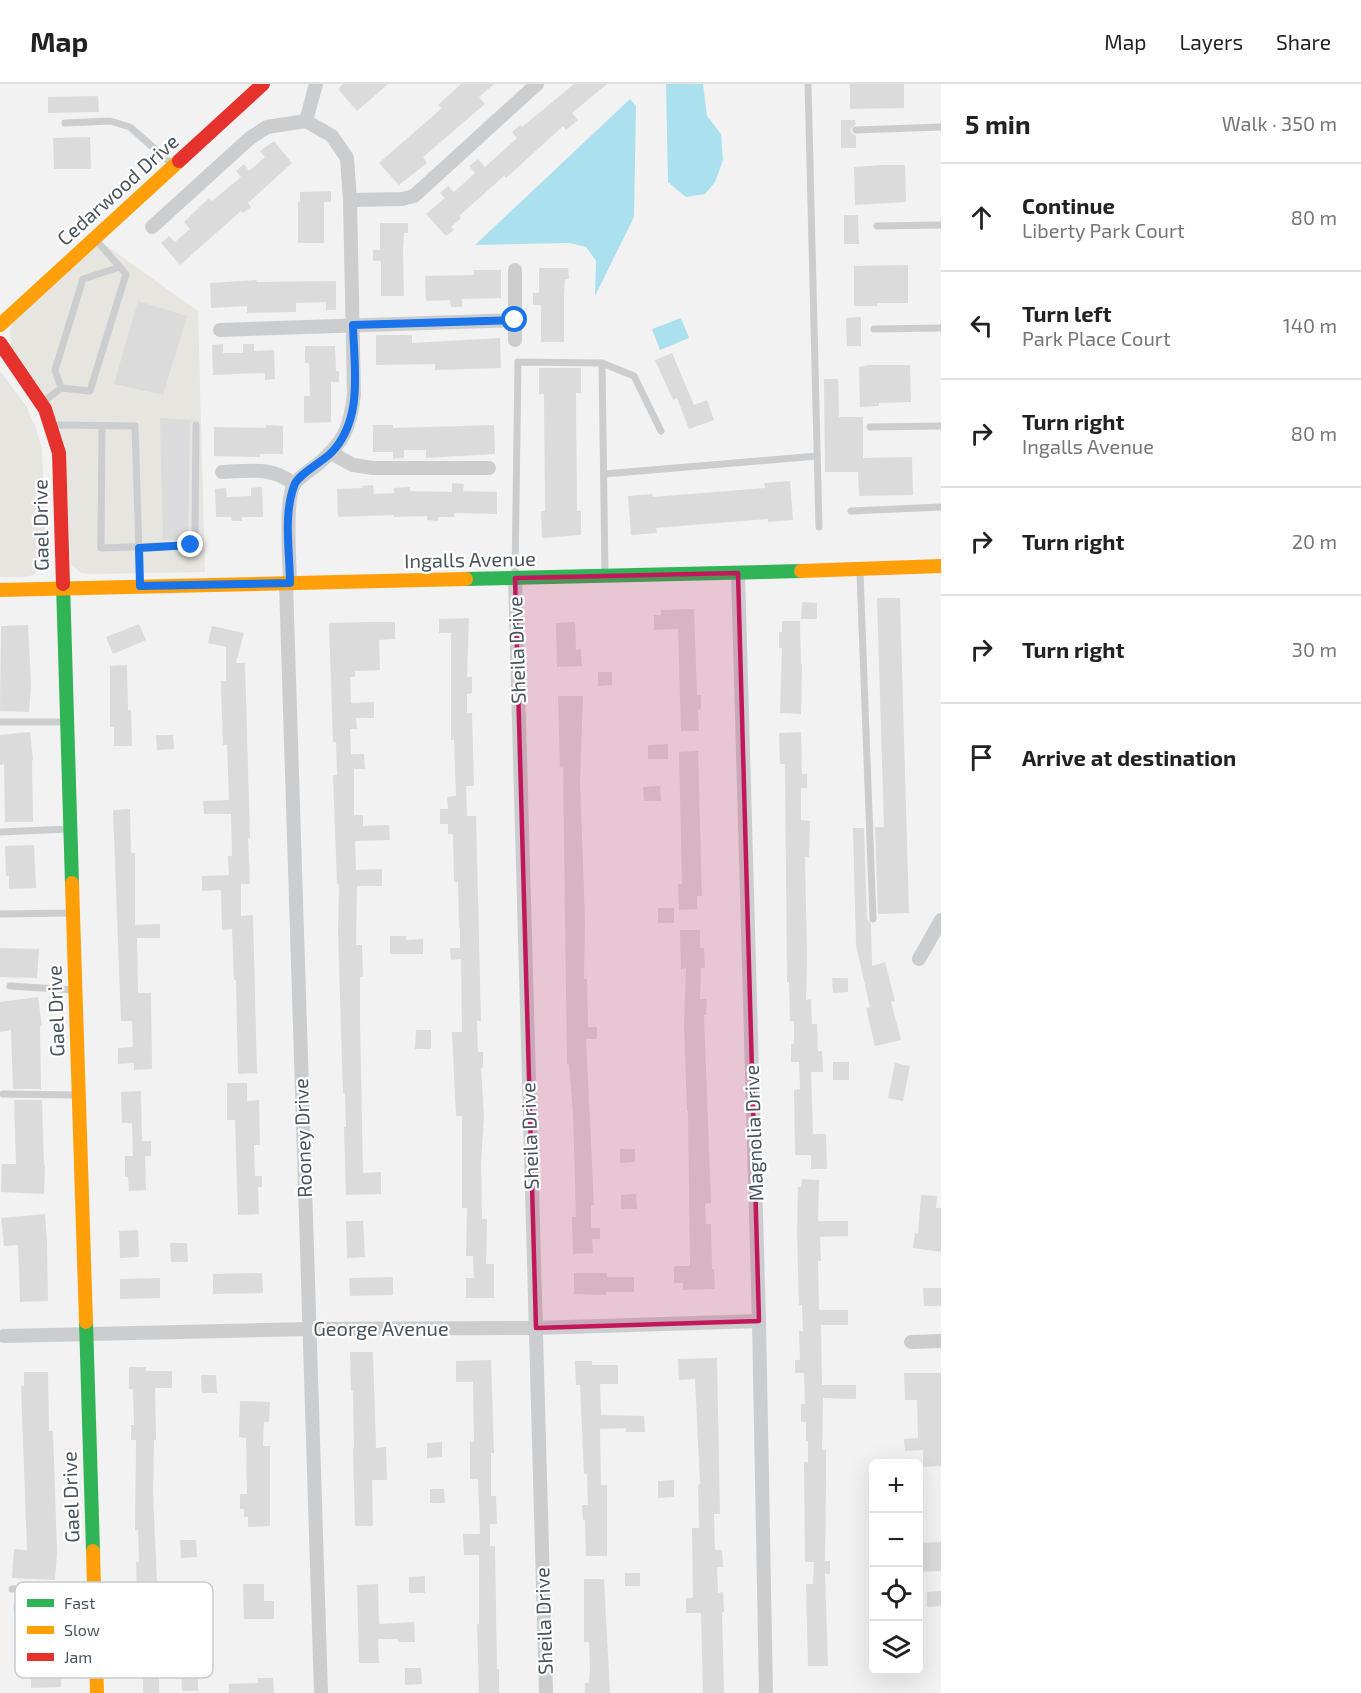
<!DOCTYPE html>
<html lang="en">
<head>
<meta charset="utf-8">
<style>
	:root { --surface:#fff; --page:#f2f2f2; --text:#222; --muted:#767676; --line:#e0e0e0 }
	body { margin:0; font-family:"Exo 2",sans-serif; background:var(--page); color:var(--text) }
	.controls { position:absolute; right:18px; bottom:18px; display:grid; overflow:hidden; border-radius:9px; box-shadow:0 6px 24px #0002 }
	.controls button { width:54px; height:54px; display:grid; place-items:center; padding:0; border:0; border-bottom:2px solid var(--line); background:var(--surface); color:var(--text); font:30px sans-serif }
	.stop { position:absolute; width:18px; height:18px; margin:-14px; border:4px solid #1a73e8; border-radius:50%; background:#fff }
	.stop.end { background:#1a73e8; border-color:#fff; box-shadow:0 2px 6px #0008 }
	.list { margin:0; padding:0; list-style:none }
	h2 { display:flex; justify-content:space-between; align-items:center; height:78px; margin:0; padding:0 24px; font-size:26px }
	h2 small { font-size:20px; font-weight:400; color:var(--muted) }
	.list li { display:grid; grid-template-columns:39px 1fr auto; gap:18px; align-items:center; box-sizing:border-box; height:108px; padding:0 24px; border-top:2px solid var(--line) }
	.list b { display:block; font-size:22px; white-space:nowrap }
	.list p { margin:0; font-size:20px; white-space:nowrap; color:var(--muted) }
	.list em { font-size:20px; font-style:normal; color:var(--muted) }
	.icon { flex:none; width:33px; height:33px; fill:none; stroke:currentColor; stroke-width:2; stroke-linecap:round; stroke-linejoin:round }
	.map { position:relative; flex:none; width:941px; height:1609px; overflow:hidden }
	header { display:flex; align-items:center; gap:36px; box-sizing:border-box; height:84px; padding:0 30px; background:var(--surface); border-bottom:2px solid var(--line) }
	header strong { font-size:28px }
	nav { display:flex; gap:33px; margin-inline-start:auto; font-size:21px }
	main { display:flex }
	aside { flex:1; background:var(--surface) }
	.map>svg:first-child { display:block }
	.commercial { fill:#e6e5e0 }
	.water { fill:#abe0ee }
	.building { fill:#dbdbdc }
	.lines { fill:none; stroke-linecap:round; stroke-linejoin:round }
	.lane { stroke:#cbcdcf; stroke-width:7 }
	.street { stroke:#cbcdcf; stroke-width:14 }
	.fast { stroke:#30b455; stroke-width:14 }
	.slow { stroke:#ff9f0a; stroke-width:14 }
	.jam { stroke:#e5322d; stroke-width:14 }
	.route { stroke:#1a73e8; stroke-width:8 }
	.marked { fill:#c2185b; fill-opacity:0.2; stroke:#c2185b; stroke-width:4.5; stroke-linejoin:round }
	.labels { text-anchor:middle; stroke-width:4.5; stroke-linejoin:round; paint-order:stroke }
	.street-label { font-size:20px; fill:#48545e; stroke:#fff }
	.key { fill:#fff; stroke:#c8cccf; stroke-width:1.5 }
	.key-label { font-size:16px; fill:#48545e }
</style>
</head>
<body>
<header>
<strong>Map</strong>
<nav><a>Map</a><a>Layers</a><a>Share</a></nav>
</header>
<main>
<div class="map">
<svg width="941" height="1609" viewBox="0 0 941 1609">
	<rect width="100%" height="100%" fill="#f2f2f2"/>
	<g class="commercial">
		<polygon points="101,158 198,227 205,488 93,490 81,489 71,480 65,372 11,264 10,247 14,237"/>
		<polygon points="0,287 26,322 36,344 42,366 46,470 44,480 39,487 33,491 24,493 0,493"/>
	</g>
	<g class="water">
		<polygon points="666,0 703,0 707,32 721,50 723,76 715,98 705,110 686,113 668,98"/>
		<polygon points="630,15 636,22 634,133 595,212 596,177 586,163 569,159 475,161"/>
		<polygon points="681,234 689,254 660,266 652,245"/>
	</g>
	<g class="building">
		<polygon points="343,0 388,0 357,27 338,5"/>
		<polygon points="461,0 494,0 479,13 485,20 423,73 427,79 399,101 379,79 442,24 438,21"/>
		<polygon points="574,0 607,0 572,29 578,36 566,46 563,42 506,94 504,92 459,132 461,134 451,143 454,146 446,152 426,130 445,114 440,109 448,102 454,108 475,89 469,82 478,75 485,83 517,54 512,48 520,41 522,43"/>
		<polygon points="850,0 904,0 904,24 850,25"/>
		<polygon points="98,12 99,28 48,29 48,13"/>
		<polygon points="841,36 855,36 856,40 850,46 852,49 856,52 856,64 841,64"/>
		<polygon points="90,53 91,85 54,85 53,54"/>
		<polygon points="274,57 292,79 248,119 251,123 243,129 241,127 180,181 161,159 169,152 175,158 190,145 184,138 209,114 212,117 241,93 236,87 244,80 249,87 265,73 260,67"/>
		<polygon points="882,81 905,81 906,118 855,121 854,83"/>
		<polygon points="331,107 331,118 324,118 324,159 298,159 298,118 300,118 300,108"/>
		<polygon points="844,131 858,131 859,160 844,160"/>
		<polygon points="380,139 408,139 408,149 404,149 403,166 404,212 381,212 381,177 373,177 373,166 380,166"/>
		<polygon points="908,181 908,219 877,219 877,222 854,222 854,182"/>
		<polygon points="539,184 568,184 569,195 565,195 564,210 564,258 541,258 541,221 533,221 533,209 539,209"/>
		<polygon points="474,186 501,186 501,214 462,215 462,223 451,223 450,216 426,217 425,192 474,191"/>
		<polygon points="256,196 257,198 336,197 336,226 326,226 326,218 296,219 296,228 247,229 247,222 211,224 210,199"/>
		<polygon points="138,217 187,232 163,311 114,300"/>
		<polygon points="861,233 861,262 847,262 846,234"/>
		<polygon points="376,251 412,251 412,259 500,254 501,284 435,286 435,280 376,281"/>
		<polygon points="223,260 223,269 243,269 243,260 254,260 254,267 274,266 275,295 265,296 265,289 213,291 212,261"/>
		<polygon points="305,262 335,262 336,287 339,287 339,298 331,298 331,338 304,339 304,312 310,312 309,279 305,279"/>
		<polygon points="672,269 694,321 707,316 714,336 689,345 677,314 673,316 655,276"/>
		<polygon points="868,281 910,281 911,318 879,319 879,322 860,323 859,283"/>
		<polygon points="539,284 581,284 581,309 576,309 577,427 581,427 581,451 542,454 541,427 545,427 544,310 539,310"/>
		<polygon points="824,295 838,295 839,333 863,333 863,374 912,373 913,411 859,412 858,388 825,388"/>
		<polygon points="160,334 193,336 190,341 188,455 163,456"/>
		<polygon points="266,341 283,342 283,370 260,370 260,373 214,372 214,343 266,344"/>
		<polygon points="373,341 393,341 393,344 494,341 495,370 426,374 426,366 404,366 404,374 393,375 393,368 373,368"/>
		<polygon points="790,397 793,436 768,438 768,435 656,444 657,449 631,451 628,412 652,410 653,413 765,404 764,399"/>
		<polygon points="452,399 464,400 463,407 497,408 497,430 454,429 454,433 438,433 438,437 427,436 427,432 394,433 394,431 338,433 337,405 363,404 362,402 373,401 374,410 394,409 394,404 410,403 410,407 452,408"/>
		<polygon points="262,403 263,433 242,433 242,437 232,437 231,433 216,433 215,405 226,404 227,413 251,412 251,404"/>
		<polygon points="877,514 900,514 909,829 878,830 875,743 884,743"/>
		<polygon points="802,518 817,519 817,535 801,535"/>
		<polygon points="694,525 697,611 701,611 701,625 698,626 699,647 681,647 678,545 654,546 654,531 661,531 661,526"/>
		<polygon points="469,534 467,593 472,593 472,609 467,610 467,629 472,629 474,702 466,702 467,732 476,732 481,937 477,937 478,968 483,968 483,984 481,984 484,1032 481,1079 482,1135 487,1135 486,1180 494,1180 494,1214 466,1214 466,1194 474,1194 473,1172 466,1172 467,1124 462,1124 462,1032 456,1032 452,948 462,948 461,875 451,876 450,864 460,864 460,844 459,844 458,798 454,798 453,750 448,750 448,740 440,740 440,725 448,725 447,713 456,712 454,656 451,656 451,549 439,549 439,535"/>
		<polygon points="782,537 800,537 801,580 802,580 801,630 780,629 782,564 779,564 779,548 782,548"/>
		<polygon points="371,538 395,538 395,555 379,556 380,586 355,587 355,593 350,593 351,619 374,618 374,634 356,634 357,645 350,645 351,670 364,670 365,685 354,685 354,731 363,731 363,742 389,741 390,756 355,757 356,786 382,785 382,802 357,802 356,861 362,861 363,893 360,893 360,940 363,1089 381,1088 381,1110 346,1111 344,1043 346,1043 345,1009 343,1009 338,848 339,800 337,800 333,691 337,691 336,658 333,658 329,539"/>
		<polygon points="575,538 576,566 581,565 582,582 557,583 556,539"/>
		<polygon points="139,540 146,556 113,570 106,553"/>
		<polygon points="28,541 31,599 29,628 0,627 1,542"/>
		<polygon points="212,542 244,549 236,579 245,579 250,754 248,754 250,800 241,800 241,832 253,831 257,989 238,990 236,896 234,896 232,845 222,846 221,806 202,807 202,792 229,791 228,772 232,772 231,730 204,730 203,717 229,716 227,661 223,661 221,604 221,597 226,597 226,563 208,559"/>
		<polygon points="127,581 128,626 131,626 132,662 114,662 114,643 110,643 110,582"/>
		<polygon points="598,588 612,588 612,601 598,602"/>
		<polygon points="558,612 583,612 580,697 585,836 584,895 587,895 588,943 597,943 597,955 586,955 594,1121 591,1121 591,1144 600,1144 600,1155 592,1155 593,1169 573,1170 572,1133 576,1133 573,1030 569,980 567,980 563,683 560,684"/>
		<polygon points="30,648 33,676 32,677 33,738 5,738 4,680 0,681 0,651"/>
		<polygon points="801,648 802,690 807,690 807,704 801,704 801,736 810,737 809,773 805,773 807,872 806,916 811,915 812,940 817,940 818,967 822,967 823,988 811,988 813,1050 826,1050 827,1085 811,1085 811,1071 795,1071 794,1006 800,1005 799,978 791,978 791,960 794,960 794,937 790,937 789,898 787,898 785,680 780,680 779,649"/>
		<polygon points="156,651 173,651 174,665 157,666"/>
		<polygon points="668,660 668,675 648,675 648,661"/>
		<polygon points="698,667 702,812 697,812 697,825 679,826 678,800 682,800 679,668"/>
		<polygon points="660,702 661,717 644,717 643,703"/>
		<polygon points="130,725 131,769 135,769 135,841 160,840 160,854 137,854 138,909 151,909 152,985 134,986 134,979 118,980 118,964 133,963 132,937 121,937 113,726"/>
		<polygon points="853,744 864,744 867,835 871,840 872,882 885,878 895,917 891,918 901,956 875,962 866,924 870,923 856,861"/>
		<polygon points="34,761 36,804 9,805 9,792 6,792 5,762"/>
		<rect x="658" y="824" width="16" height="15"/>
		<polygon points="680,846 700,846 700,864 704,864 705,884 701,884 700,915 707,915 706,931 704,931 711,1119 705,1120 706,1140 711,1140 712,1185 714,1185 715,1205 683,1206 683,1199 674,1199 674,1182 690,1182 688,1027 687,1027 684,941 686,884 681,885"/>
		<polygon points="390,852 406,852 406,856 423,855 423,870 390,870"/>
		<polygon points="0,864 39,865 37,894 0,893"/>
		<polygon points="832,894 848,894 848,908 833,909"/>
		<polygon points="38,913 42,942 40,942 41,1005 13,1005 11,946 0,948 0,918"/>
		<polygon points="416,946 431,946 431,965 415,965"/>
		<rect x="833" y="978" width="16" height="18"/>
		<polygon points="895,979 910,982 903,1017 888,1014"/>
		<polygon points="227,999 247,999 247,1017 259,1016 260,1061 254,1061 255,1092 262,1092 262,1103 258,1103 259,1130 238,1131 235,1036 227,1036"/>
		<polygon points="141,1007 142,1057 151,1057 151,1072 145,1072 146,1106 129,1107 128,1093 125,1093 125,1072 133,1072 132,1039 122,1039 121,1008"/>
		<polygon points="14,1016 42,1016 44,1081 45,1081 44,1110 1,1108 2,1080 16,1080"/>
		<polygon points="620,1065 635,1065 635,1078 620,1079"/>
		<polygon points="802,1095 819,1096 818,1137 848,1137 848,1152 820,1153 821,1177 818,1177 819,1226 848,1226 848,1241 821,1241 822,1301 856,1301 856,1315 823,1314 822,1366 826,1366 826,1399 825,1477 830,1477 830,1490 825,1490 828,1582 808,1582 806,1500 813,1500 814,1478 805,1478 804,1378 808,1378 808,1357 806,1357 806,1338 801,1338 801,1320 805,1320 804,1289 795,1289 795,1276 800,1276 799,1247 803,1247 802,1221 799,1221 797,1148 798,1103 801,1103"/>
		<polygon points="636,1110 637,1125 621,1125 621,1111"/>
		<polygon points="921,1111 937,1112 936,1124 941,1124 941,1168 913,1164 915,1149 918,1150"/>
		<polygon points="45,1130 47,1158 48,1217 20,1218 18,1161 4,1162 1,1134"/>
		<polygon points="346,1137 363,1137 365,1173 347,1174"/>
		<polygon points="138,1146 139,1173 120,1174 119,1147"/>
		<polygon points="170,1159 187,1159 188,1178 171,1178"/>
		<polygon points="262,1189 263,1209 213,1210 213,1190"/>
		<polygon points="574,1189 607,1189 607,1193 634,1193 634,1208 606,1208 606,1211 574,1210"/>
		<polygon points="393,1193 393,1211 350,1212 349,1194"/>
		<polygon points="160,1194 160,1214 120,1215 120,1195"/>
		<polygon points="923,1204 941,1204 941,1222 924,1222"/>
		<polygon points="350,1268 373,1268 376,1364 386,1363 387,1396 372,1396 373,1442 355,1442 353,1364 354,1364 353,1307 351,1307"/>
		<polygon points="717,1274 720,1430 714,1430 715,1466 722,1466 723,1483 717,1483 718,1509 723,1508 724,1528 722,1528 724,1609 703,1609 701,1529 686,1529 686,1514 693,1514 692,1444 699,1444 698,1401 700,1400 695,1295 679,1296 678,1275"/>
		<polygon points="491,1276 494,1369 491,1369 491,1412 496,1412 497,1440 490,1440 490,1462 495,1462 497,1585 499,1585 499,1609 479,1609 477,1540 479,1540 479,1471 464,1471 463,1450 480,1450 478,1395 470,1395 470,1358 474,1358 473,1298 456,1298 456,1277"/>
		<polygon points="575,1277 592,1277 592,1281 618,1281 618,1300 600,1300 601,1331 644,1332 645,1348 626,1348 626,1344 600,1345 601,1401 607,1401 607,1472 586,1472 585,1436 583,1436 582,1421 588,1421 587,1390 584,1390 580,1301 576,1301"/>
		<polygon points="129,1283 146,1283 146,1287 172,1287 172,1304 155,1304 156,1356 154,1356 153,1409 158,1521 167,1521 167,1535 156,1535 157,1591 159,1591 159,1609 143,1609 143,1579 138,1580 137,1550 141,1550 141,1517 137,1517 136,1478 139,1478 138,1446 135,1446 136,1356 131,1356 131,1341 134,1341 133,1305 129,1305"/>
		<polygon points="24,1288 48,1288 49,1347 53,1347 57,1468 55,1496 12,1494 14,1465 27,1466 21,1302 24,1302"/>
		<polygon points="904,1289 941,1289 941,1382 923,1383 923,1366 905,1367 904,1355 918,1354 917,1316 905,1316"/>
		<polygon points="201,1291 216,1291 217,1309 202,1309"/>
		<polygon points="240,1317 270,1318 269,1338 264,1338 263,1362 270,1362 270,1442 248,1443 248,1433 244,1433 244,1425 240,1425 240,1410 247,1410 246,1354 239,1353"/>
		<polygon points="442,1358 442,1373 427,1374 427,1359"/>
		<polygon points="674,1396 674,1413 658,1414 658,1397"/>
		<polygon points="430,1405 444,1405 445,1419 430,1419"/>
		<polygon points="180,1456 196,1456 197,1473 181,1474"/>
		<polygon points="941,1458 941,1487 918,1488 918,1459"/>
		<rect x="625" y="1489" width="15" height="13"/>
		<polygon points="425,1492 425,1509 409,1509 409,1493"/>
		<polygon points="584,1495 604,1495 610,1609 585,1609 585,1599 589,1599 590,1583 589,1558 584,1558"/>
		<polygon points="243,1500 264,1500 264,1517 274,1517 274,1535 244,1535"/>
		<polygon points="378,1500 379,1540 414,1538 415,1558 398,1558 398,1555 378,1555 379,1579 359,1579 357,1501"/>
		<polygon points="941,1507 941,1522 927,1523 927,1508"/>
		<polygon points="56,1516 59,1545 46,1547 47,1568 53,1568 53,1577 60,1576 61,1603 31,1604 31,1548 17,1550 13,1521"/>
		<polygon points="178,1571 193,1571 194,1586 198,1586 198,1607 182,1607 181,1583 178,1583"/>
		<polygon points="405,1584 421,1584 422,1600 405,1601"/>
		<polygon points="258,1594 273,1594 274,1609 229,1609 229,1600 258,1599"/>
	</g>
	<g class="lines">
		<g class="lane">
			<polyline points="808,0 819,443"/>
			<polyline points="65,39 110,37 130,43 172,80"/>
			<polyline points="856,46 941,43"/>
			<polyline points="877,142 941,141"/>
			<polyline points="874,245 941,244"/>
			<polyline points="602,279 634,292 661,347"/>
			<polyline points="61,304 55,286 83,195 120,183"/>
			<polyline points="43,318 61,304 90,307 126,190 95,155"/>
			<polyline points="52,341 135,342 140,500"/>
			<polyline points="102,342 101,464 191,461 195,454 196,341"/>
			<polyline points="870,343 941,342"/>
			<polyline points="604,390 817,372"/>
			<polyline points="851,427 941,423"/>
			<polyline points="860,489 873,835"/>
			<polyline points="515,491 518,278 602,279 605,489"/>
			<polyline points="0,638 66,638"/>
			<polyline points="0,748 69,745"/>
			<polyline points="0,830 72,829"/>
			<polyline points="10,902 75,906"/>
			<polyline points="3,1010 76,1011"/>
			<polyline points="12,1505 91,1504"/>
		</g>
		<g class="street">
			<polyline points="306,37 316,0"/>
			<polyline points="350,116 402,115 414,112 537,0"/>
			<polyline points="152,143 250,54 267,43 306,37"/>
			<polyline points="515,186 515,256"/>
			<polyline points="220,246 515,236"/>
			<polyline points="331,369 353,381 373,384 489,384"/>
			<path d="M222,388c27,-1 50,-6 72,12"/>
			<polyline points="738,489 759,1237 766,1609"/>
			<polyline points="515,494 546,1609"/>
			<polyline points="286,499 321,1609"/>
			<path d="M290,499c0,-20 -6,-86 5,-100 6,-7 15,-13 22,-18 27,-23 33,-36 37,-71l-4,-194 -3,-42 -15,-22 -26,-15"/>
			<polyline points="919,875 941,836"/>
			<polyline points="4,1252 309,1245 536,1244 759,1237"/>
			<polyline points="911,1258 941,1257"/>
		</g>
		<g class="fast">
			<polyline points="466,495 801,487"/>
			<polyline points="63,500 72,799"/>
			<polyline points="86,1238 93,1467"/>
		</g>
		<g class="slow">
			<polyline points="0,241 179,77"/>
			<polyline points="801,487 941,482"/>
			<polyline points="0,506 466,495"/>
			<polyline points="72,799 86,1238"/>
			<polyline points="93,1467 97,1609"/>
		</g>
		<g class="jam">
			<polyline points="179,77 263,0"/>
			<polyline points="0,259 45,325 59,369 63,500"/>
		</g>
	</g>
	<g class="lines">
		<path class="route" d="M191,461l-52,3 1,38 150,-3c0,-30 -7,-67 4,-97 3,-11 28,-24 37,-33 33,-34 23,-85 22,-128l162,-5"/>
	</g>
	<path class="marked" d="M738,489l21,748 -223,7 -21,-750z"/>
	<g class="labels">
		<g class="street-label">
			<text transform="translate(118 106) rotate(-42)" y="7">Cedarwood Drive</text>
			<text transform="translate(41 441) rotate(-91)" y="7">Gael Drive</text>
			<text transform="translate(470 476) rotate(-1)" y="7">Ingalls Avenue</text>
			<text transform="translate(517 566) rotate(-92)" y="7">Sheila Drive</text>
			<text transform="translate(56 927) rotate(-92)" y="7">Gael Drive</text>
			<text transform="translate(754 1049) rotate(-92)" y="7">Magnolia Drive</text>
			<text transform="translate(530 1052) rotate(-92)" y="7">Sheila Drive</text>
			<text transform="translate(303 1054) rotate(-92)" y="7">Rooney Drive</text>
			<text x="381" y="1252">George Avenue</text>
			<text transform="translate(71 1413) rotate(-92)" y="7">Gael Drive</text>
			<text transform="translate(544 1537) rotate(-92)" y="7">Sheila Drive</text>
		</g>
	</g>
	<rect x="15" y="1498" width="198" height="96" rx="9" class="key"/>
	<rect x="27" y="1515" width="27" height="8" fill="#30b455"/>
	<rect x="27" y="1542" width="27" height="8" fill="#ff9f0a"/>
	<rect x="27" y="1569" width="27" height="8" fill="#e5322d"/>
	<g class="key-label">
		<text x="64" y="1525">Fast</text>
		<text x="64" y="1552">Slow</text>
		<text x="64" y="1579">Jam</text>
	</g>
</svg>
<div class="controls">
<button>+</button>
<button>−</button>
<button><svg class="icon" aria-label="locate" viewBox="0 0 24 24"><circle cx="12" cy="12" r="6"/><path d="M12 2v4M12 18v4M2 12h4M18 12h4"/></svg></button>
<button><svg class="icon" aria-label="layers" viewBox="0 0 24 24"><path d="M12 4l9 5-9 5-9-5zM3 14l9 5 9-5"/></svg></button>
</div>
<div class="stop" style="left:515px;top:236px"></div>
<div class="stop end" style="left:191px;top:461px"></div>
</div>
<aside>
<h2>5 min<small>Walk · 350 m</small></h2>
<ul class="list">
<li><svg class="icon" aria-label="ahead" viewBox="0 0 24 24"><path d="M12 20V5M6 11l6-6 6 6"/></svg><div><b>Continue</b><p>Liberty Park Court</p></div><em>80 m</em></li>
<li><svg class="icon" aria-label="left" viewBox="0 0 24 24"><path d="M17 20v-9H6M10 6l-5 5 5 5"/></svg><div><b>Turn left</b><p>Park Place Court</p></div><em>140 m</em></li>
<li><svg class="icon" aria-label="right" viewBox="0 0 24 24"><path d="M7 20v-9h11M14 6l5 5-5 5"/></svg><div><b>Turn right</b><p>Ingalls Avenue</p></div><em>80 m</em></li>
<li><svg class="icon" aria-label="right" viewBox="0 0 24 24"><path d="M7 20v-9h11M14 6l5 5-5 5"/></svg><div><b>Turn right</b></div><em>20 m</em></li>
<li><svg class="icon" aria-label="right" viewBox="0 0 24 24"><path d="M7 20v-9h11M14 6l5 5-5 5"/></svg><div><b>Turn right</b></div><em>30 m</em></li>
<li><svg class="icon" aria-label="arrive" viewBox="0 0 24 24"><path d="M6 21V4h12l-3 4 3 4H6"/></svg><div><b>Arrive at destination</b></div></li>
</ul>
</aside>
</main>
</body>
</html>
